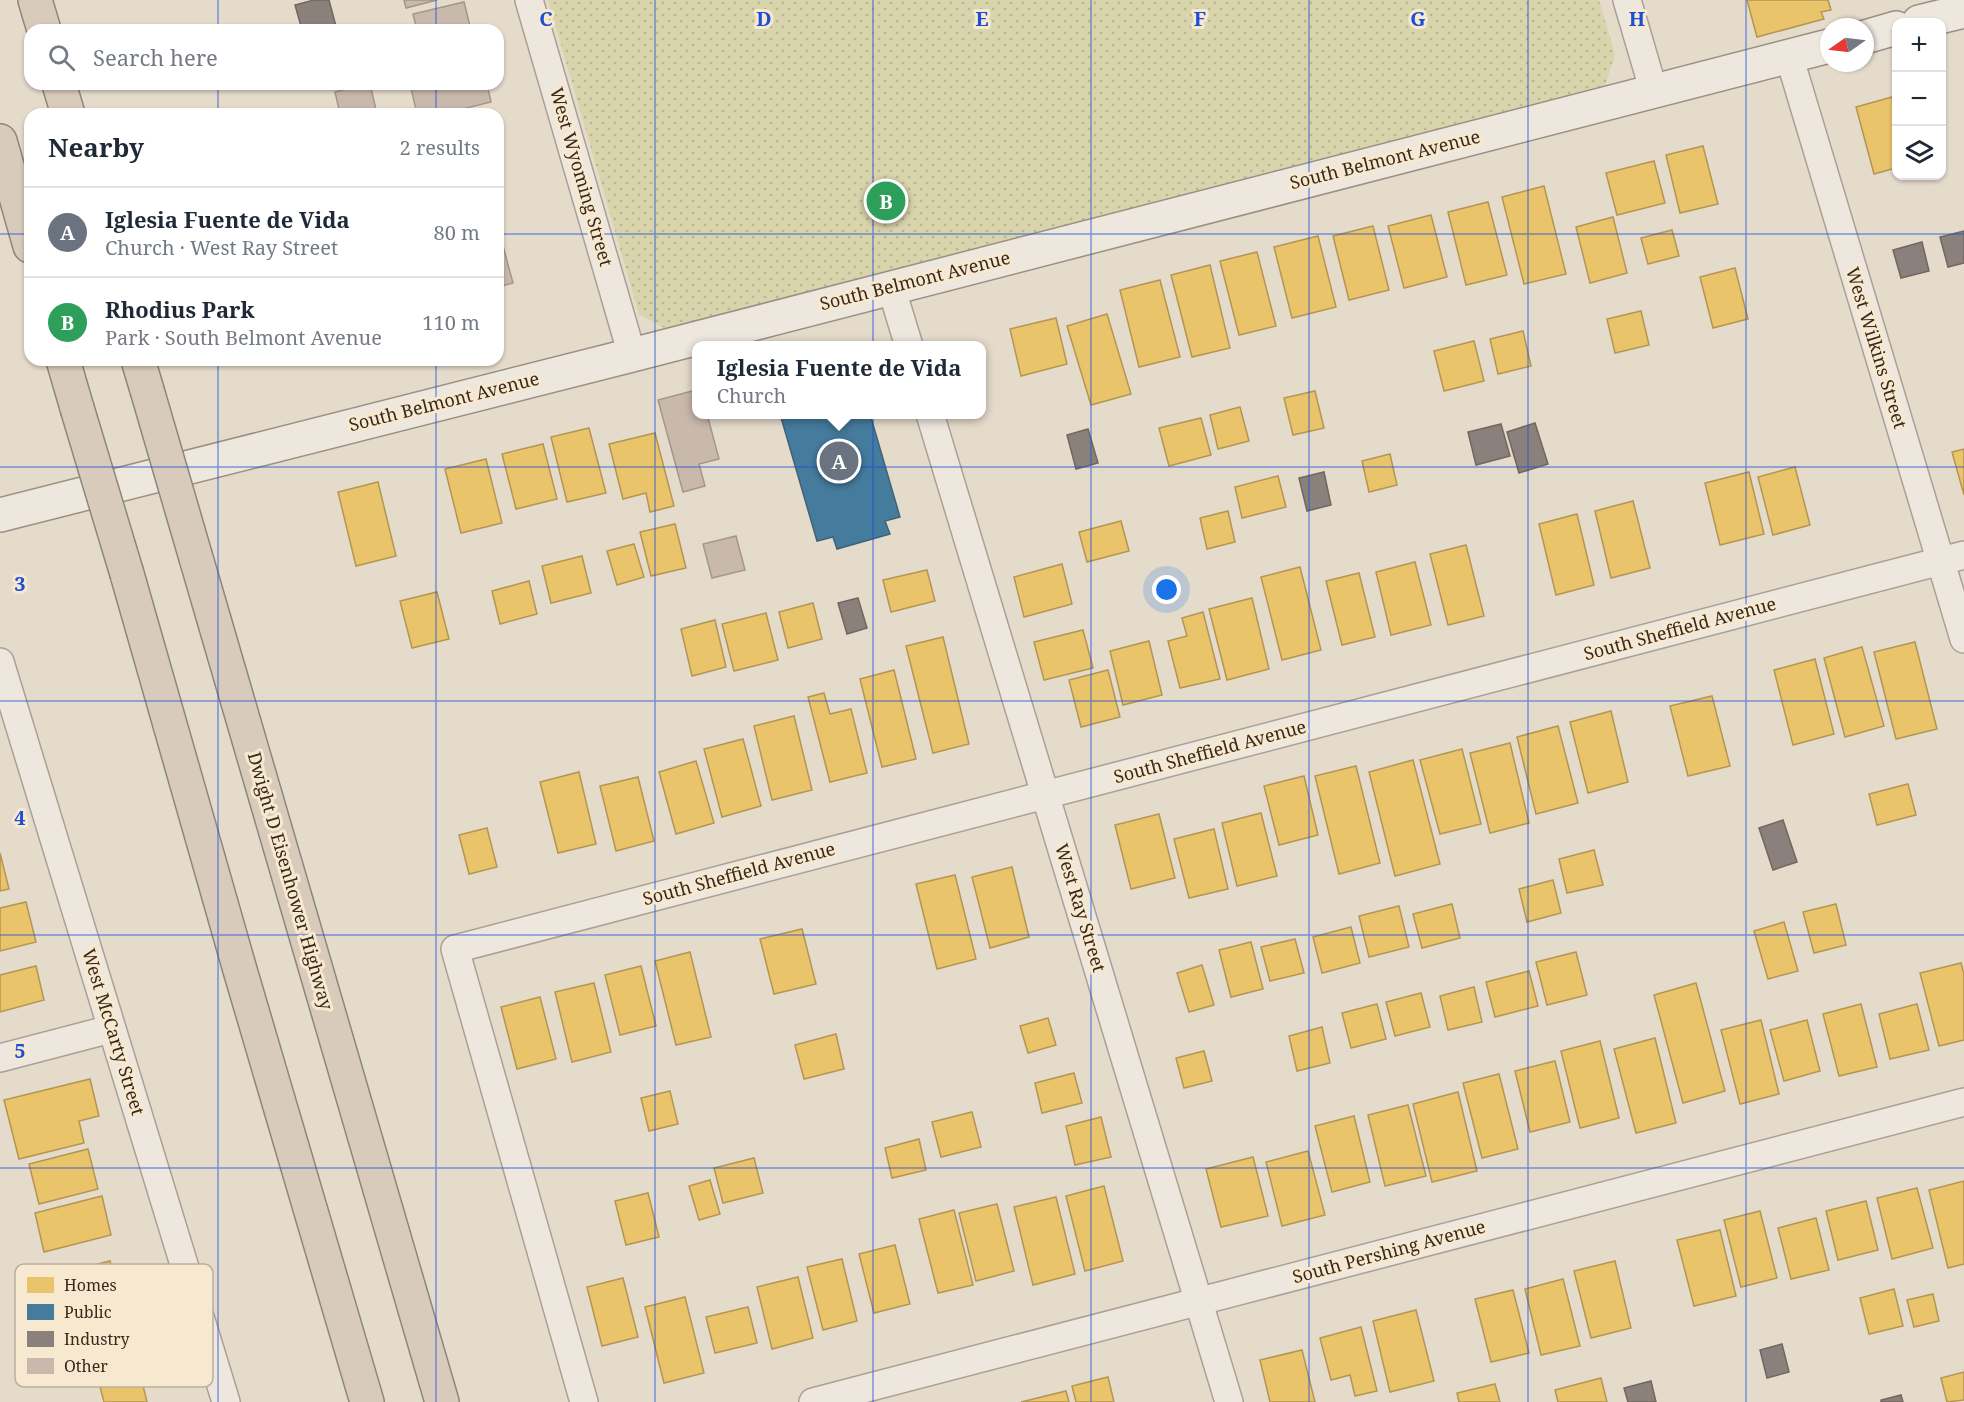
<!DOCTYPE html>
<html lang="en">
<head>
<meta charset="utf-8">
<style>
	:root { --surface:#fff; --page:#f2f2f3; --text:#1f2937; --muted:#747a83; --line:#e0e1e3; --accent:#d93025 }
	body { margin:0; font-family:"Noto Serif",serif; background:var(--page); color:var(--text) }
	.controls { position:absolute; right:18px; top:18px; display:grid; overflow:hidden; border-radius:12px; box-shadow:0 2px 4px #0004 }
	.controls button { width:54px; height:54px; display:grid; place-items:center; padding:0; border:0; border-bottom:2px solid var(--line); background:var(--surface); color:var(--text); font:30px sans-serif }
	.compass { position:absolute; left:1820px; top:18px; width:54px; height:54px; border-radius:50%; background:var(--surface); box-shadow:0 2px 4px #0004; rotate:256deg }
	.you { position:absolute; left:1167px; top:590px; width:21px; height:21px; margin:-15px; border:4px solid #fff; border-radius:50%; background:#1a73e8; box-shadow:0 0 0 9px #1a73e833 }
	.badge { display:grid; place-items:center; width:39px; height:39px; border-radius:50%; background:var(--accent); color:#fff; font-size:20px; font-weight:700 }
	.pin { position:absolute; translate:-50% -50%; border:3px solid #fff; box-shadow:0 2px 6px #0006 }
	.popup { position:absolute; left:692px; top:341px; width:294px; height:78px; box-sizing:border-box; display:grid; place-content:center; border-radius:12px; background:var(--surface); filter:drop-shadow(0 2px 4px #0005); font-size:20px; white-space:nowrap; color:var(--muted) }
	.popup b { font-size:22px; color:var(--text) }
	.popup::after { content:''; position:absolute; left:50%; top:100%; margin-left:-12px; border:12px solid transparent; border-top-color:var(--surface) }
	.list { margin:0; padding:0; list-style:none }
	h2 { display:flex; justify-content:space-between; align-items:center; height:78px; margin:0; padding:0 24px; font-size:26px }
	h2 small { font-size:20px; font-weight:400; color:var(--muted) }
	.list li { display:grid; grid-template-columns:39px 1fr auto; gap:18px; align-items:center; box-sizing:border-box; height:90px; padding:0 24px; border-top:2px solid var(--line) }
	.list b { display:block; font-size:22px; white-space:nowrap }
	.list p { margin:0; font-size:20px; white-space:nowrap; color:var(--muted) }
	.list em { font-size:20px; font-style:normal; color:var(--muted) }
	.icon { flex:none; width:33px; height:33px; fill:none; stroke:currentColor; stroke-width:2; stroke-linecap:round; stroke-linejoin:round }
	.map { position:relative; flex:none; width:1964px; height:1402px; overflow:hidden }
	.search { position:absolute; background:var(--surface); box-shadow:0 2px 4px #0004; left:24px; top:24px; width:480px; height:66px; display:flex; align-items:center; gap:15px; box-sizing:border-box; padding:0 21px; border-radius:18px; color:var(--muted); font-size:22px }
	.panel { position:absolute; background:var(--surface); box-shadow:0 2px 4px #0004; left:24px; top:108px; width:480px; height:258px; border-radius:18px }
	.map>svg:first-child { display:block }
	.grass { fill:url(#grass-dots) }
	.homes { fill:#e9c46a; stroke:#b49553; stroke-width:1.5 }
	.public { fill:#457b9d; stroke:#416276; stroke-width:1.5 }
	.industry { fill:#8a817c; stroke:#72665f; stroke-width:1.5 }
	.building { fill:#c9b8ac; stroke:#a5968a; stroke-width:1.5 }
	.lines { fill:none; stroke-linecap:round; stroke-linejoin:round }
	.minor-casing { stroke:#aaa095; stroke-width:30 }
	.secondary-casing { stroke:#9a9084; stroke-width:36 }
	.motorway-casing { stroke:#8f867b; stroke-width:36 }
	.minor { stroke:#ede7de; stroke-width:27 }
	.secondary { stroke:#ede7de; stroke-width:33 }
	.motorway { stroke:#d8cbbc; stroke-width:33 }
	.motorway-bridge-casing { stroke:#8f867b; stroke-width:36; stroke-linecap:butt }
	.motorway-bridge { stroke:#d8cbbc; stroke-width:33 }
	.grid { fill:none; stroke:#1d4ed8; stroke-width:1.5; stroke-opacity:0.55 }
	.labels { text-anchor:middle; stroke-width:6; stroke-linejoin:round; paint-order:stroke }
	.street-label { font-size:18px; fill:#39281c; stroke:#f7e9d0 }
	.key { fill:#f7e9d0; stroke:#beaf9a; stroke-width:1.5 }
	.key-label { font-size:16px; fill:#39281c }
	.grid-label { font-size:20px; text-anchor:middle; font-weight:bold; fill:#1d4ed8; stroke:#f7e9d0; stroke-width:6; stroke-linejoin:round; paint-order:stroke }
</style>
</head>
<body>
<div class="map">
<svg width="1964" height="1402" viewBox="0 0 1964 1402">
	<defs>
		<pattern id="grass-dots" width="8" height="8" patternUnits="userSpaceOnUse" patternTransform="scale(1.5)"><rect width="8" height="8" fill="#d8d4ac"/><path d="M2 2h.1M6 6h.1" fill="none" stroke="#bab693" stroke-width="1.8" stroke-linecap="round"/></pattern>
	</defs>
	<rect width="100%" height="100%" fill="#e5dbcb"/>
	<polygon class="grass" points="548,0 1599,0 1615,55 1604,88 666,329 639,314"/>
	<g class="homes">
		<polygon points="1747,0 1828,0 1831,10 1821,12 1824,19 1757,37"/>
		<polygon points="1892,97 1896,115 1896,168 1874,174 1856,107"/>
		<polygon points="1703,146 1718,204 1680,213 1666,155"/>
		<polygon points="1654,161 1665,203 1617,215 1606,173"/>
		<polygon points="1544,186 1566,274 1524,284 1502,197"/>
		<polygon points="1488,202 1507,275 1466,285 1448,212"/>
		<polygon points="1431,215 1447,277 1404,288 1388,226"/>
		<polygon points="1613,217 1627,273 1590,283 1576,227"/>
		<polygon points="1373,226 1389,290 1349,300 1333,236"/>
		<polygon points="1672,230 1679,256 1648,264 1641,238"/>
		<polygon points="1318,236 1336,307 1292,318 1274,247"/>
		<polygon points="1257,252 1276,326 1239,335 1220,261"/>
		<polygon points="1210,265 1230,348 1192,357 1171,275"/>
		<polygon points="1735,268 1748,319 1713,328 1700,277"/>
		<polygon points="1160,280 1180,357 1139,367 1120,290"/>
		<polygon points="1641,311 1649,345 1615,353 1607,319"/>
		<polygon points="1107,314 1131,394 1091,405 1067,326"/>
		<polygon points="1056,318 1067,364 1021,376 1010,329"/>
		<polygon points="1523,331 1531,366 1498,374 1490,339"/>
		<polygon points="1474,341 1484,381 1444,391 1434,351"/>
		<polygon points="1315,391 1324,428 1293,435 1284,398"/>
		<polygon points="1240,407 1249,441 1218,449 1210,415"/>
		<polygon points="1201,418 1211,455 1169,466 1159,428"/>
		<polygon points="589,428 606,493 567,502 551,437"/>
		<polygon points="655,433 674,506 650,512 646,493 623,499 609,444"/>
		<polygon points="543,444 557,499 516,509 502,454"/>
		<polygon points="1964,449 1964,495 1952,452"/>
		<polygon points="1390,454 1397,485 1369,492 1362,461"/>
		<polygon points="486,459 502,523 461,533 445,469"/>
		<polygon points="1795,467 1810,525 1773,535 1758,477"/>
		<polygon points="1749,472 1764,534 1720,545 1705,483"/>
		<polygon points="1278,476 1286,507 1242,518 1235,487"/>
		<polygon points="378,482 396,556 356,566 338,492"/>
		<polygon points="1633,501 1650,568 1611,578 1595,511"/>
		<polygon points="1228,511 1235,542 1207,549 1200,518"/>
		<polygon points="1577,514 1594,585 1556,595 1539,524"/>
		<polygon points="1121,521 1129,551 1087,562 1079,532"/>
		<polygon points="675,524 686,568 651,576 640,532"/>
		<polygon points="634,544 644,577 617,585 607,551"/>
		<polygon points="1466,545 1484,616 1448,625 1430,554"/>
		<polygon points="582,556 591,593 551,603 542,566"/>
		<polygon points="1415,562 1431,625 1391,635 1376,572"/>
		<polygon points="1062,564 1072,604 1024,617 1014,577"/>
		<polygon points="1300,567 1321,650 1282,660 1261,577"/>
		<polygon points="927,570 935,601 891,612 883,580"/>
		<polygon points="1359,573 1375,637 1342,645 1326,581"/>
		<polygon points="529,581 537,614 500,624 492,591"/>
		<polygon points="437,592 449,639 412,648 400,601"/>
		<polygon points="1252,598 1269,669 1227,680 1209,609"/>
		<polygon points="813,603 822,639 788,648 779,612"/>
		<polygon points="1203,612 1220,679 1180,688 1168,641 1187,636 1182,618"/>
		<polygon points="766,613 778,660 734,671 722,624"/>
		<polygon points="715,620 726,667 692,676 681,629"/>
		<polygon points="1083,630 1093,668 1044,680 1034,642"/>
		<polygon points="943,637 969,744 933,753 906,646"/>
		<polygon points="1149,641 1162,695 1123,705 1110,651"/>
		<polygon points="1915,642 1937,729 1896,739 1874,652"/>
		<polygon points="1862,647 1884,726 1845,737 1824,658"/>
		<polygon points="1815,659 1834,734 1793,745 1774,670"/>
		<polygon points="894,670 916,759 882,767 860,679"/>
		<polygon points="1108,670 1120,717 1081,727 1069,680"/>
		<polygon points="824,693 830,714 851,709 867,773 830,782 808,697"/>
		<polygon points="1712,696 1730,766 1688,776 1670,706"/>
		<polygon points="1611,711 1628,782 1588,793 1570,722"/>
		<polygon points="794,716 812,790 772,800 754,726"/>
		<polygon points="1558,726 1578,803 1536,814 1517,737"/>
		<polygon points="743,739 761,806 722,817 704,749"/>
		<polygon points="1510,743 1529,823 1490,833 1470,753"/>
		<polygon points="1462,749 1481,824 1440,834 1420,760"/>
		<polygon points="1413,760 1440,864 1395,876 1369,772"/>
		<polygon points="696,761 714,823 676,834 659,772"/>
		<polygon points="1356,766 1380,863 1339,874 1315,776"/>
		<polygon points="579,772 596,844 558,853 540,782"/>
		<polygon points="1304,776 1318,835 1279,845 1264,786"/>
		<polygon points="638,777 654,841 616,851 600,786"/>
		<polygon points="1908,784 1916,815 1877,825 1869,794"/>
		<polygon points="1261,813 1277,876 1237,886 1222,823"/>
		<polygon points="1159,814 1175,878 1131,889 1115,825"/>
		<polygon points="487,828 497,867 469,874 459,835"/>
		<polygon points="1214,829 1228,889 1189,898 1174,839"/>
		<polygon points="1594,850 1603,885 1567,893 1559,859"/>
		<polygon points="0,853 9,889 0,891"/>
		<polygon points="1012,867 1029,937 990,948 972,877"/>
		<polygon points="955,875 976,959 937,969 916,884"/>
		<polygon points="1553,880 1561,913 1527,922 1519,889"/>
		<polygon points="26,902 36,942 0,951 0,908"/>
		<polygon points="1452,904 1460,938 1422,948 1413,914"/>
		<polygon points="1836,904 1846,945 1814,953 1803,912"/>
		<polygon points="1399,906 1409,947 1369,957 1359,916"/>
		<polygon points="1784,922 1798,971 1768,979 1754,931"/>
		<polygon points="1351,927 1360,963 1322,973 1313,937"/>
		<polygon points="802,929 816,984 774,994 760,939"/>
		<polygon points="1295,939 1304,973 1270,981 1261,947"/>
		<polygon points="1251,942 1263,989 1231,997 1219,950"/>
		<polygon points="690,952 711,1037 676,1045 655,961"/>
		<polygon points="1576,952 1587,995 1547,1005 1536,962"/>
		<polygon points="1961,963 1964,974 1964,1040 1939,1046 1920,973"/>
		<polygon points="1202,965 1214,1005 1189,1012 1177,973"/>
		<polygon points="36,966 44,1000 0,1012 0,975"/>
		<polygon points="641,966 656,1026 620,1035 605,975"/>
		<polygon points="1529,971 1538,1006 1495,1017 1486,982"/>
		<polygon points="594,983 611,1052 572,1062 555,992"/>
		<polygon points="1696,983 1725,1091 1683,1103 1654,995"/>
		<polygon points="1474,987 1482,1022 1448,1030 1440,996"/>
		<polygon points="1421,993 1430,1027 1395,1036 1386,1002"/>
		<polygon points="540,997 556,1059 517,1069 501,1007"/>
		<polygon points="1377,1004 1386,1039 1351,1048 1342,1013"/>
		<polygon points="1861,1004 1877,1067 1839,1076 1823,1014"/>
		<polygon points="1917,1004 1929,1050 1890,1059 1879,1014"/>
		<polygon points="1048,1018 1056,1045 1028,1053 1020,1026"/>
		<polygon points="1761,1020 1779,1094 1740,1104 1721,1030"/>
		<polygon points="1807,1020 1820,1071 1784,1081 1770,1030"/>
		<polygon points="1322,1027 1330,1063 1297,1071 1289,1036"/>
		<polygon points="836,1034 844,1069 804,1079 795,1045"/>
		<polygon points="1655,1038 1676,1123 1636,1133 1614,1049"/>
		<polygon points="1600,1041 1619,1118 1580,1128 1561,1051"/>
		<polygon points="1204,1051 1212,1081 1184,1088 1176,1058"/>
		<polygon points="1555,1061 1570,1122 1530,1132 1515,1071"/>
		<polygon points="1074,1073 1082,1103 1042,1113 1035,1083"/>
		<polygon points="1499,1074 1518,1149 1482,1158 1463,1083"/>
		<polygon points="90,1079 99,1116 79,1121 84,1143 19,1159 4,1100"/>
		<polygon points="670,1091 678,1124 649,1131 641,1098"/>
		<polygon points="1458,1092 1477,1171 1432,1182 1413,1104"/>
		<polygon points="1408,1105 1426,1176 1385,1186 1368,1115"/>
		<polygon points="972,1112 981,1147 941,1157 932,1122"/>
		<polygon points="1354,1116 1370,1182 1332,1192 1315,1126"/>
		<polygon points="1101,1117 1111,1157 1075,1165 1066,1126"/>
		<polygon points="919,1139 926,1170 892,1178 885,1148"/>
		<polygon points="88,1149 98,1189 39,1204 29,1164"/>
		<polygon points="1308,1151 1325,1215 1282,1226 1266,1162"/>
		<polygon points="1253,1157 1268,1216 1221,1227 1206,1169"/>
		<polygon points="754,1158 763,1193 723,1203 714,1168"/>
		<polygon points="710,1180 720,1214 699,1220 689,1186"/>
		<polygon points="1964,1181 1964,1264 1948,1268 1929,1190"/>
		<polygon points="1104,1186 1123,1261 1085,1271 1066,1196"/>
		<polygon points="1917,1188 1933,1248 1892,1259 1877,1198"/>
		<polygon points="648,1193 659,1237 626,1245 615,1201"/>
		<polygon points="102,1196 111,1235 44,1252 35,1213"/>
		<polygon points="1056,1197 1075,1274 1033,1285 1014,1207"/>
		<polygon points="1866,1201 1878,1250 1838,1260 1826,1211"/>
		<polygon points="997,1204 1014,1271 976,1281 959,1213"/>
		<polygon points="954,1210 973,1285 938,1293 919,1219"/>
		<polygon points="1760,1211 1777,1278 1741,1287 1724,1220"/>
		<polygon points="1816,1218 1829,1270 1791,1279 1778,1228"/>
		<polygon points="1720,1230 1736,1296 1694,1306 1677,1240"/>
		<polygon points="895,1245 910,1304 874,1313 859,1254"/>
		<polygon points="842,1259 857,1321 823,1330 807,1267"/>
		<polygon points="110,1261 118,1295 82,1303 74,1270"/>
		<polygon points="1615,1261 1631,1328 1591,1338 1574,1271"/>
		<polygon points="798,1277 813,1338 772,1349 757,1287"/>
		<polygon points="623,1278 638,1337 602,1346 587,1287"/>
		<polygon points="1563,1279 1580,1346 1541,1355 1525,1289"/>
		<polygon points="1894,1289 1903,1326 1869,1334 1860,1298"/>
		<polygon points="1513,1290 1529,1353 1491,1362 1475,1299"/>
		<polygon points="1933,1294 1939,1321 1914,1327 1907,1300"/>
		<polygon points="685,1297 704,1373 664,1383 645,1307"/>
		<polygon points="748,1307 757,1343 715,1353 706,1317"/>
		<polygon points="1416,1310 1434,1381 1390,1392 1373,1321"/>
		<polygon points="125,1319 133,1350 100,1358 92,1328"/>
		<polygon points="1361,1327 1377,1391 1355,1396 1350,1375 1331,1380 1320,1338"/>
		<polygon points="1302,1350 1315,1402 1270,1402 1260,1360"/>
		<polygon points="139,1369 147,1402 104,1402 98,1379"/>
		<polygon points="1964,1372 1964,1400 1947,1402 1941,1378"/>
		<polygon points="1108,1377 1114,1402 1076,1402 1072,1386"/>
		<polygon points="1601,1378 1607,1402 1558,1402 1555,1390"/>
		<polygon points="1495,1384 1500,1402 1459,1402 1457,1393"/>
		<polygon points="1066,1391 1069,1402 1021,1402"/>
	</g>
	<polygon class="public" points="780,414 870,414 900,517 885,521 890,534 837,549 833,537 817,541"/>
	<g class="industry">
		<polygon points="314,0 329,0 337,30 302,30 295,5"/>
		<polygon points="1964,231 1964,263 1948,267 1940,237"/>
		<polygon points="1922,242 1929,271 1901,278 1893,250"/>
		<polygon points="1535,423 1548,464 1519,473 1507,432"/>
		<polygon points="1501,424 1510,456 1476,465 1468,432"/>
		<polygon points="1088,429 1098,463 1076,469 1067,435"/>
		<polygon points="1324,472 1331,505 1307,511 1299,478"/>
		<polygon points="858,598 867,628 847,634 838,603"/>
		<polygon points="1783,820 1797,862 1773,870 1759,828"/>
		<polygon points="1782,1344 1789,1372 1767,1378 1760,1350"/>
		<polygon points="1651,1381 1656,1402 1628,1402 1624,1388"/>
		<polygon points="1901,1395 1903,1402 1881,1402 1881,1400"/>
	</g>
	<g class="building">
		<polygon points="404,0 437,0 406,8"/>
		<polygon points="464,2 471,30 417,30 413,14"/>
		<polygon points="365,84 370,84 377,114 340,114 335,92"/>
		<polygon points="410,84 487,84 491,102 442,114 417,114"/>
		<polygon points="498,227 513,283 498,287"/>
		<polygon points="696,390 696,414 707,414 719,459 699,464 705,486 683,492 658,400"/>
		<polygon points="736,536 745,570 712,578 703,544"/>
	</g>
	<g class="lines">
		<g class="minor-casing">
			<g id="minor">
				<polyline points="529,0 632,355"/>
				<polyline points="1627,0 1654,92"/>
				<polyline points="1789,56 1964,639"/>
				<polyline points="891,287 909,346"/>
				<polyline points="930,414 1229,1402"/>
				<polyline points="0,662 226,1402"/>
				<polyline points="0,1058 111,1029"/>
				<polyline points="584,1402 455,949 1964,555"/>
				<polyline points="813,1402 1964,1102"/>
			</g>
		</g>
		<g class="secondary-casing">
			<g id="secondary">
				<polyline points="1919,22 1964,11"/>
				<polyline points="1865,37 1896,28"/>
				<polyline points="0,515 632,355 1829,46"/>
			</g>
		</g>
		<g class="motorway-casing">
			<g id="motorway">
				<polyline points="35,0 44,30"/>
				<polyline points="59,84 68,114"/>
				<polyline points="0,141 30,246"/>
				<polyline points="63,360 77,408"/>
				<polyline points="138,360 147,390"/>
				<polyline points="196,558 442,1402"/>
				<polyline points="127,574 240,970 367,1402"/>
			</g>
		</g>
		<use href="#minor" class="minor"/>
		<use href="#secondary" class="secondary"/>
		<use href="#motorway" class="motorway"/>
		<g class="motorway-bridge-casing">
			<g id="motorway-bridge">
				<polyline points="147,390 196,558"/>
				<polyline points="77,408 127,574"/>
			</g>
		</g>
		<use href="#motorway-bridge" class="motorway-bridge"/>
	</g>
	<path class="grid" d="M218,0v30M436,0v30M655,0v1402M873,0v1402M1091,0v1402M1309,0v1402M1528,0v1402M1746,0v1402M218,84v30M436,84v30M0,234h30M498,234h1466M218,360v1042M436,360v1042M0,467h1964M0,701h1964M0,935h1964M0,1168h1964"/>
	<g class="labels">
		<g class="street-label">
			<text transform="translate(1385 160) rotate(-14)" y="6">South Belmont Avenue</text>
			<text transform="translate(581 177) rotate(74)" y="6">West Wyoming Street</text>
			<text transform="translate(915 281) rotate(-14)" y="6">South Belmont Avenue</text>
			<text transform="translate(1876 348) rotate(73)" y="6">West Wilkins Street</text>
			<text transform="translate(444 402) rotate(-14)" y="6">South Belmont Avenue</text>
			<text transform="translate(1680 629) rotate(-15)" y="6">South Sheffield Avenue</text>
			<text transform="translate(1210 752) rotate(-15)" y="6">South Sheffield Avenue</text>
			<text transform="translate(739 874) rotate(-15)" y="6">South Sheffield Avenue</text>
			<text transform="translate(290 881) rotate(74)" y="6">Dwight D Eisenhower Highway</text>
			<text transform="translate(1080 908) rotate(73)" y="6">West Ray Street</text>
			<text transform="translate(113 1032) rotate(73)" y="6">West McCarty Street</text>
			<text transform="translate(1389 1252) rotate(-15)" y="6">South Pershing Avenue</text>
		</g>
	</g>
	<rect x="15" y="1264" width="198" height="123" rx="9" class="key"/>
	<rect x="27" y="1277" width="27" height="16" fill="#e9c46a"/>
	<rect x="27" y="1304" width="27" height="16" fill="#457b9d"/>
	<rect x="27" y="1331" width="27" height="16" fill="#8a817c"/>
	<rect x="27" y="1358" width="27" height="16" fill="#c9b8ac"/>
	<g class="key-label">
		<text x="64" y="1291">Homes</text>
		<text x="64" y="1318">Public</text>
		<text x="64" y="1345">Industry</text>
		<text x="64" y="1372">Other</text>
	</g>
	<g class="grid-label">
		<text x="546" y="26">C</text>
		<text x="764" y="26">D</text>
		<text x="982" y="26">E</text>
		<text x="1200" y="26">F</text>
		<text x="1418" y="26">G</text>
		<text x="1637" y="26">H</text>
		<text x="20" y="591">3</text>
		<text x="20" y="825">4</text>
		<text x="20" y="1058">5</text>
	</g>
</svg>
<div class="controls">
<button>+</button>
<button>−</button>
<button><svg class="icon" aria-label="layers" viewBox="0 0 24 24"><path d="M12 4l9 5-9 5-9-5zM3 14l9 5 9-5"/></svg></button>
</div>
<svg class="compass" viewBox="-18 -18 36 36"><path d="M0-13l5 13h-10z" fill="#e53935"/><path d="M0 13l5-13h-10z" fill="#747a83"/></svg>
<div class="you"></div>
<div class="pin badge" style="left:839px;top:461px;background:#6b7280">A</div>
<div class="popup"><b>Iglesia Fuente de Vida</b>Church</div>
<div class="pin badge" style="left:886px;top:201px;background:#2e9e5b">B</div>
<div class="search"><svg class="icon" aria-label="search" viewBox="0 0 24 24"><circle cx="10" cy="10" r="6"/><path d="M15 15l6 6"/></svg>Search here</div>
<section class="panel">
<h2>Nearby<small>2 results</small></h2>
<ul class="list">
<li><span class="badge" style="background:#6b7280">A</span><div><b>Iglesia Fuente de Vida</b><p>Church · West Ray Street</p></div><em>80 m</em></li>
<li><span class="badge" style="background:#2e9e5b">B</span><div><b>Rhodius Park</b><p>Park · South Belmont Avenue</p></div><em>110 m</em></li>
</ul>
</section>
</div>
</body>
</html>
